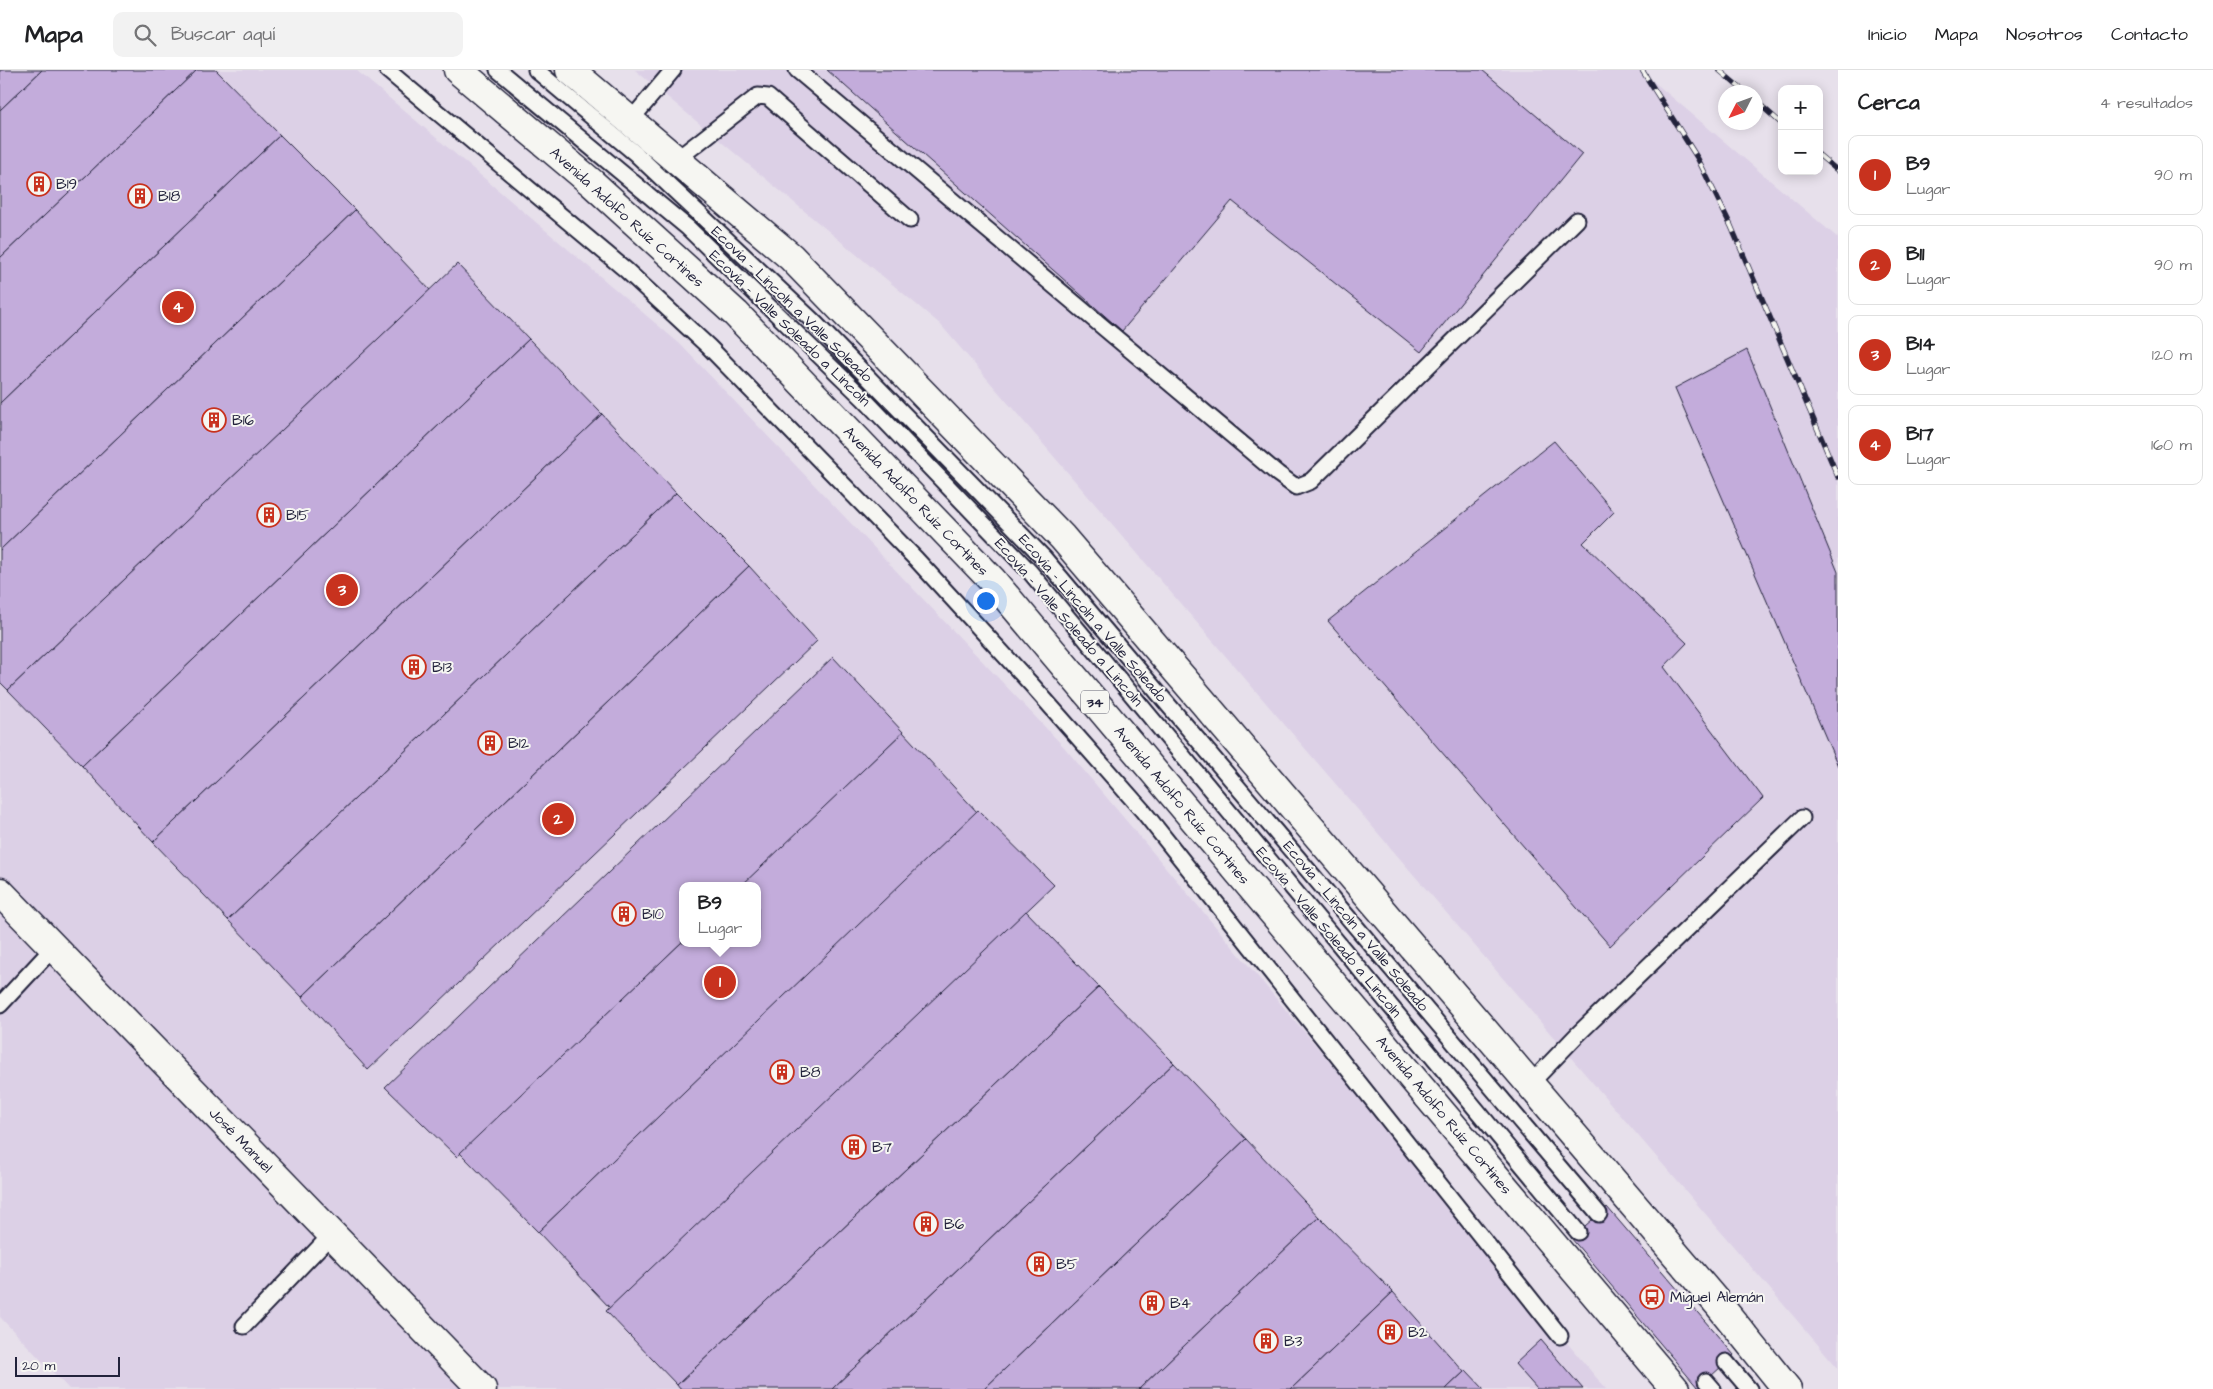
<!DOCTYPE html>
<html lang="es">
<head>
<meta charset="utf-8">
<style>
	:root { --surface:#fff; --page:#f2f2f2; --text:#202124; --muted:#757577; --line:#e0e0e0; --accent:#c8321e }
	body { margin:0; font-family:"Architects Daughter",sans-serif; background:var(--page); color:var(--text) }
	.controls { position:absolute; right:15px; top:15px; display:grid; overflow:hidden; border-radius:10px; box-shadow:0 2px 12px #0003 }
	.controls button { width:45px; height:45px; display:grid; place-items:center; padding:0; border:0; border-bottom:1px solid var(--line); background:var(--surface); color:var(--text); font:25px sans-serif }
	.compass { position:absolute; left:1718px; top:15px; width:45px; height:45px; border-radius:50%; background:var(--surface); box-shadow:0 2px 12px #0003; rotate:228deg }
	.scale { position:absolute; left:15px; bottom:12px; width:105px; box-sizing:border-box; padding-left:5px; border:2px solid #22223b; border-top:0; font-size:14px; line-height:18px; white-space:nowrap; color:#22223b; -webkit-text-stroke:4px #f6f6f2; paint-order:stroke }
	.you { position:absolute; left:985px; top:530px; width:18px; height:18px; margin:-12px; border:4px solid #fff; border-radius:50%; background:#1a73e8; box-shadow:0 0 0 8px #1a73e833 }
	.badge { display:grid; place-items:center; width:32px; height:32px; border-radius:50%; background:var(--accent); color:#fff; font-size:16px; font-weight:700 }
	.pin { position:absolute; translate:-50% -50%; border:2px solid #fff; box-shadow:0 1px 5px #0006 }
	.popup { position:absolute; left:679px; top:812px; width:82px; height:65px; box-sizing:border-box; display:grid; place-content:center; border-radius:10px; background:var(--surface); filter:drop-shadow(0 1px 4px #0005); font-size:16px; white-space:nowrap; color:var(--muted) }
	.popup b { font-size:19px; color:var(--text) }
	.popup::after { content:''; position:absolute; left:50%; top:100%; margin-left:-10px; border:10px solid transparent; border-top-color:var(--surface) }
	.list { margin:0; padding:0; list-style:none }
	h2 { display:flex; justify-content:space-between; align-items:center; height:65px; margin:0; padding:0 20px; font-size:21px }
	h2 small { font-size:16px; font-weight:400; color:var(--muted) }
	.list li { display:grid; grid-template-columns:32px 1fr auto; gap:15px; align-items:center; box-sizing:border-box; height:80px; margin:0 10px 10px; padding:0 10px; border:1px solid var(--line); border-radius:10px }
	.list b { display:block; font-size:19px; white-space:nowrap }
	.list p { margin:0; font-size:16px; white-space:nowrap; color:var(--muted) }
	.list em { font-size:16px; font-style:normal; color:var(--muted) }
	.icon { flex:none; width:28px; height:28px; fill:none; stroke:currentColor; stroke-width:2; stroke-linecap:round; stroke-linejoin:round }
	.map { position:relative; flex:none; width:1838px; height:1319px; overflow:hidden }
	header { display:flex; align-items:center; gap:30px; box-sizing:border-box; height:70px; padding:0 25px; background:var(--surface); border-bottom:1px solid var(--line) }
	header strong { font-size:24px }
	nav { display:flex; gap:28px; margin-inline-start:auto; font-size:18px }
	.search { width:350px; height:45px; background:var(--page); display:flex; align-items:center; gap:12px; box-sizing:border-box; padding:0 18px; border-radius:10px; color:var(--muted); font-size:19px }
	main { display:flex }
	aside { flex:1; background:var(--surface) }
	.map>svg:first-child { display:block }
	.built { fill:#dcd0e6; fill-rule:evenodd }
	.building { fill:#c3acdb; stroke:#22223b }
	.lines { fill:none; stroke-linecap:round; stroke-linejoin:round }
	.service-casing { stroke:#22223b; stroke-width:19 }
	.minor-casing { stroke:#22223b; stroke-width:31 }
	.primary-casing { stroke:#22223b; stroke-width:31 }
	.service { stroke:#f6f6f2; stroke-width:15 }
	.minor { stroke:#f6f6f2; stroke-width:28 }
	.primary { stroke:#f6f6f2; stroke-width:28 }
	.rail-casing { stroke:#22223b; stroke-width:5.5 }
	.rail { stroke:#f6f6f2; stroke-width:4; stroke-dasharray:11; stroke-linecap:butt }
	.labels { text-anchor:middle; stroke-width:4; stroke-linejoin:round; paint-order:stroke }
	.shield { fill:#f6f6f2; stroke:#626272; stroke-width:1 }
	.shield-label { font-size:14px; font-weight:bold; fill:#22223b }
	.poi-label { font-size:15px; fill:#22223b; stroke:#f6f6f2; text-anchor:start }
	.street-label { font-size:15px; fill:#22223b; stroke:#f6f6f2 }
</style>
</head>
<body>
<header>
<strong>Mapa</strong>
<div class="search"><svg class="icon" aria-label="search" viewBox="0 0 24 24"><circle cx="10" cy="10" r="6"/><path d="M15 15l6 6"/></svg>Buscar aquí</div>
<nav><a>Inicio</a><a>Mapa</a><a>Nosotros</a><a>Contacto</a></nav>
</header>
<main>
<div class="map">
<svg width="1838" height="1319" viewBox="0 0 1838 1319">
	<rect width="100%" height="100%" fill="#e7e0eb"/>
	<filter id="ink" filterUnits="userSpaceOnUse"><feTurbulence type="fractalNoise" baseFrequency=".02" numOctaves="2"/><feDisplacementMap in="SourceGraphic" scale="10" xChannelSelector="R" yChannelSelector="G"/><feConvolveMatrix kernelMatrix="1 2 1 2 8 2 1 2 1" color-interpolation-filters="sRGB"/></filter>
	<g filter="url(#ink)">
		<g class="built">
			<path d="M0,0h356l324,274 384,403 542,642h-1537l-69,-72zM682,816h76v57h-76z"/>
			<polygon points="635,0 1640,0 1838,168 1838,1298 940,254"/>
		</g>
		<g class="building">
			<polygon points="0,0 42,0 0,40"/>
			<polygon points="42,0 197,0 0,188 0,40"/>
			<polygon points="197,0 216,0 280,65 0,333 0,188"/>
			<polygon points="827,0 1482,0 1582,84 1421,282 1232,131 1122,261"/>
			<polygon points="280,65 355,140 0,480 0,333"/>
			<polygon points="355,140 430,220 8,620 0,612 0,480"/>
			<polygon points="457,194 529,269 82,696 8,620"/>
			<polygon points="529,269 602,344 153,772 82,696"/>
			<polygon points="1747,280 1838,502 1838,696 1675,318"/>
			<polygon points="602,344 676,423 228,850 153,772"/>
			<polygon points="1554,371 1614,442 1583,473 1687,573 1664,597 1763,728 1610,876 1328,551"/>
			<polygon points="676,423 749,496 302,927 228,850"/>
			<polygon points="749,496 817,571 368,1000 302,927"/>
			<polygon points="833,587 903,662 742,816 682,816 682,872 457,1087 385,1017"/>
			<polygon points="903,662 977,742 538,1162 460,1083 682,872 682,873 758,873 758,816 741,816"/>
			<polygon points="978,740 1054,815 610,1238 538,1162"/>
			<polygon points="1026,841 1099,917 677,1315 606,1241"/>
			<polygon points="1099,917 1174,993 832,1319 680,1319 677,1315"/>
			<polygon points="1174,993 1246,1069 984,1319 832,1319"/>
			<polygon points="1246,1069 1319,1147 1139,1319 984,1319"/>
			<polygon points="1607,1137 1734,1285 1698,1318 1571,1168"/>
			<polygon points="1319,1147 1393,1222 1291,1319 1139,1319"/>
			<polygon points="1393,1222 1464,1302 1446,1319 1291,1319"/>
			<polygon points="1541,1270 1583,1319 1537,1319 1515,1294"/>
			<polygon points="1466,1300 1484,1319 1446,1319 1464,1302"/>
		</g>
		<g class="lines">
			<g class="service-casing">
				<g id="service">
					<polyline points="387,0 626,200 709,277 916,489 1031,614 1143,741 1560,1266"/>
					<polyline points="498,0 688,158 863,328 1030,502 1578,1162"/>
					<polyline points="536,0 636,84 813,251 1044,488 1599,1144"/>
					<polyline points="797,0 1278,404 1296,417 1311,411 1577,150"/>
					<polyline points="630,51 673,0"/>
					<polyline points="676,90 758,26 768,27 910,150"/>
					<polyline points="0,935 54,877"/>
					<polyline points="1530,1014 1577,965 1802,748"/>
					<polyline points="244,1256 332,1164"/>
					<polyline points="1726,1292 1749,1319"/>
					<polyline points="1706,1311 1713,1319"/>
				</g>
			</g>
			<g class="minor-casing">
				<polyline id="minor" points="0,822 482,1319"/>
			</g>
			<g class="primary-casing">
				<g id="primary">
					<polyline points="458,0 592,113 736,244 992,510 1675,1319"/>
					<polyline points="570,0 791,187 1062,467 1719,1235 1787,1319"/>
				</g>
			</g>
			<use href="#service" class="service"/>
			<use href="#minor" class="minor"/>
			<use href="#primary" class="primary"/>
			<g class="rail-casing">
				<g id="rail">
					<polyline points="1642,0 1698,89 1731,156 1838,407"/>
					<polyline points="1719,0 1745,22"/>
					<polyline points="1756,31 1782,54"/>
					<polyline points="1819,85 1838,101"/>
				</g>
			</g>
			<use href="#rail" class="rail"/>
		</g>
	</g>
	<defs>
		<g id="building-ring" transform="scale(1.25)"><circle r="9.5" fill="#f6f6f2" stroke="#c8321e" stroke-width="1.5"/><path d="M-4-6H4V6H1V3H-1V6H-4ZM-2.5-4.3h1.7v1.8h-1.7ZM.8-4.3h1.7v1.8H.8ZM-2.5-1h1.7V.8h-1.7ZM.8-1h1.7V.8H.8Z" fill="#c8321e"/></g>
		<g id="bus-ring" transform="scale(1.25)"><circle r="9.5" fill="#f6f6f2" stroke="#c8321e" stroke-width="1.5"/><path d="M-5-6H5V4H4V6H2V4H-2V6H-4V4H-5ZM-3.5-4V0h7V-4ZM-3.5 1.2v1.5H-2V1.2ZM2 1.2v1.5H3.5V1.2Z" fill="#c8321e"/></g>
	</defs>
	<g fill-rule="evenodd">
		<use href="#building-ring" x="39" y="114"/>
		<use href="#building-ring" x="140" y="126"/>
		<use href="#building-ring" x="214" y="350"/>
		<use href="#building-ring" x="269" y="445"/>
		<use href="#building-ring" x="414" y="597"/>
		<use href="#building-ring" x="490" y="673"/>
		<use href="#building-ring" x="624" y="844"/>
		<use href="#building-ring" x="782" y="1002"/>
		<use href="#building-ring" x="854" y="1077"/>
		<use href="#building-ring" x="926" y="1154"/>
		<use href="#building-ring" x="1039" y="1194"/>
		<use href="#bus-ring" x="1652" y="1227"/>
		<use href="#building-ring" x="1152" y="1233"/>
		<use href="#building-ring" x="1390" y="1262"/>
		<use href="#building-ring" x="1266" y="1271"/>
	</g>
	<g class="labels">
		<rect class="shield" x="1081" y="620.5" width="28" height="23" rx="4"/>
		<g class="shield-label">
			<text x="1095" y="637">34</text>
		</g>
		<g class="poi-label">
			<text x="56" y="119">B19</text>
			<text x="158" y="131">B18</text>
			<text x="232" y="355">B16</text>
			<text x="286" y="450">B15</text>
			<text x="432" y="602">B13</text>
			<text x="508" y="678">B12</text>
			<text x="642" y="849">B10</text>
			<text x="800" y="1007">B8</text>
			<text x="872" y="1082">B7</text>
			<text x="944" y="1159">B6</text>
			<text x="1056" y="1199">B5</text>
			<text x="1670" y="1232">Miguel Alemán</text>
			<text x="1170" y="1238">B4</text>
			<text x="1408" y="1267">B2</text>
			<text x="1284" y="1276">B3</text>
		</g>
		<g class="street-label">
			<text transform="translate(627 147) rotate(42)" y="5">Avenida Adolfo Ruíz Cortines</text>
			<text transform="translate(792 234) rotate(44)" y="5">Ecovía - Lincoln a Valle Soleado</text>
			<text transform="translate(790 258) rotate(44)" y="5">Ecovía - Valle Soleado a Lincoln</text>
			<text transform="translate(916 431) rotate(46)" y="5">Avenida Adolfo Ruíz Cortines</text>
			<text transform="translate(1093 548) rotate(49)" y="5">Ecovía - Lincoln a Valle Soleado</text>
			<text transform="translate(1069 552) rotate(49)" y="5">Ecovía - Valle Soleado a Lincoln</text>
			<text transform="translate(1182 735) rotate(50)" y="5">Avenida Adolfo Ruíz Cortines</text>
			<text transform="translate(1356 856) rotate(50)" y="5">Ecovía - Lincoln a Valle Soleado</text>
			<text transform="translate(1329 862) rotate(50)" y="5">Ecovía - Valle Soleado a Lincoln</text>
			<text transform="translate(1444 1045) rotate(50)" y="5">Avenida Adolfo Ruíz Cortines</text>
			<text transform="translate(241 1070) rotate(46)" y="5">José Manuel</text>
		</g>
	</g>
</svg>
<div class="controls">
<button>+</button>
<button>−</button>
</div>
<svg class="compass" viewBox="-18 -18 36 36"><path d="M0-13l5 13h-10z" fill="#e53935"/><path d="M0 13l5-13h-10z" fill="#757577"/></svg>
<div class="scale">20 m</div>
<div class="you"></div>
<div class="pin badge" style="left:720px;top:912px">1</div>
<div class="popup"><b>B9</b>Lugar</div>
<div class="pin badge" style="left:558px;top:749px">2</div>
<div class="pin badge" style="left:342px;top:520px">3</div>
<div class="pin badge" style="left:178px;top:237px">4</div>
</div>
<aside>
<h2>Cerca<small>4 resultados</small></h2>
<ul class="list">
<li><span class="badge">1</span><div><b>B9</b><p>Lugar</p></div><em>90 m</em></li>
<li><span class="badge">2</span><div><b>B11</b><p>Lugar</p></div><em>90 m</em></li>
<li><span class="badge">3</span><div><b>B14</b><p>Lugar</p></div><em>120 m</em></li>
<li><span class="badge">4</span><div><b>B17</b><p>Lugar</p></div><em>160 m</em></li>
</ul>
</aside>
</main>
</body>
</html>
